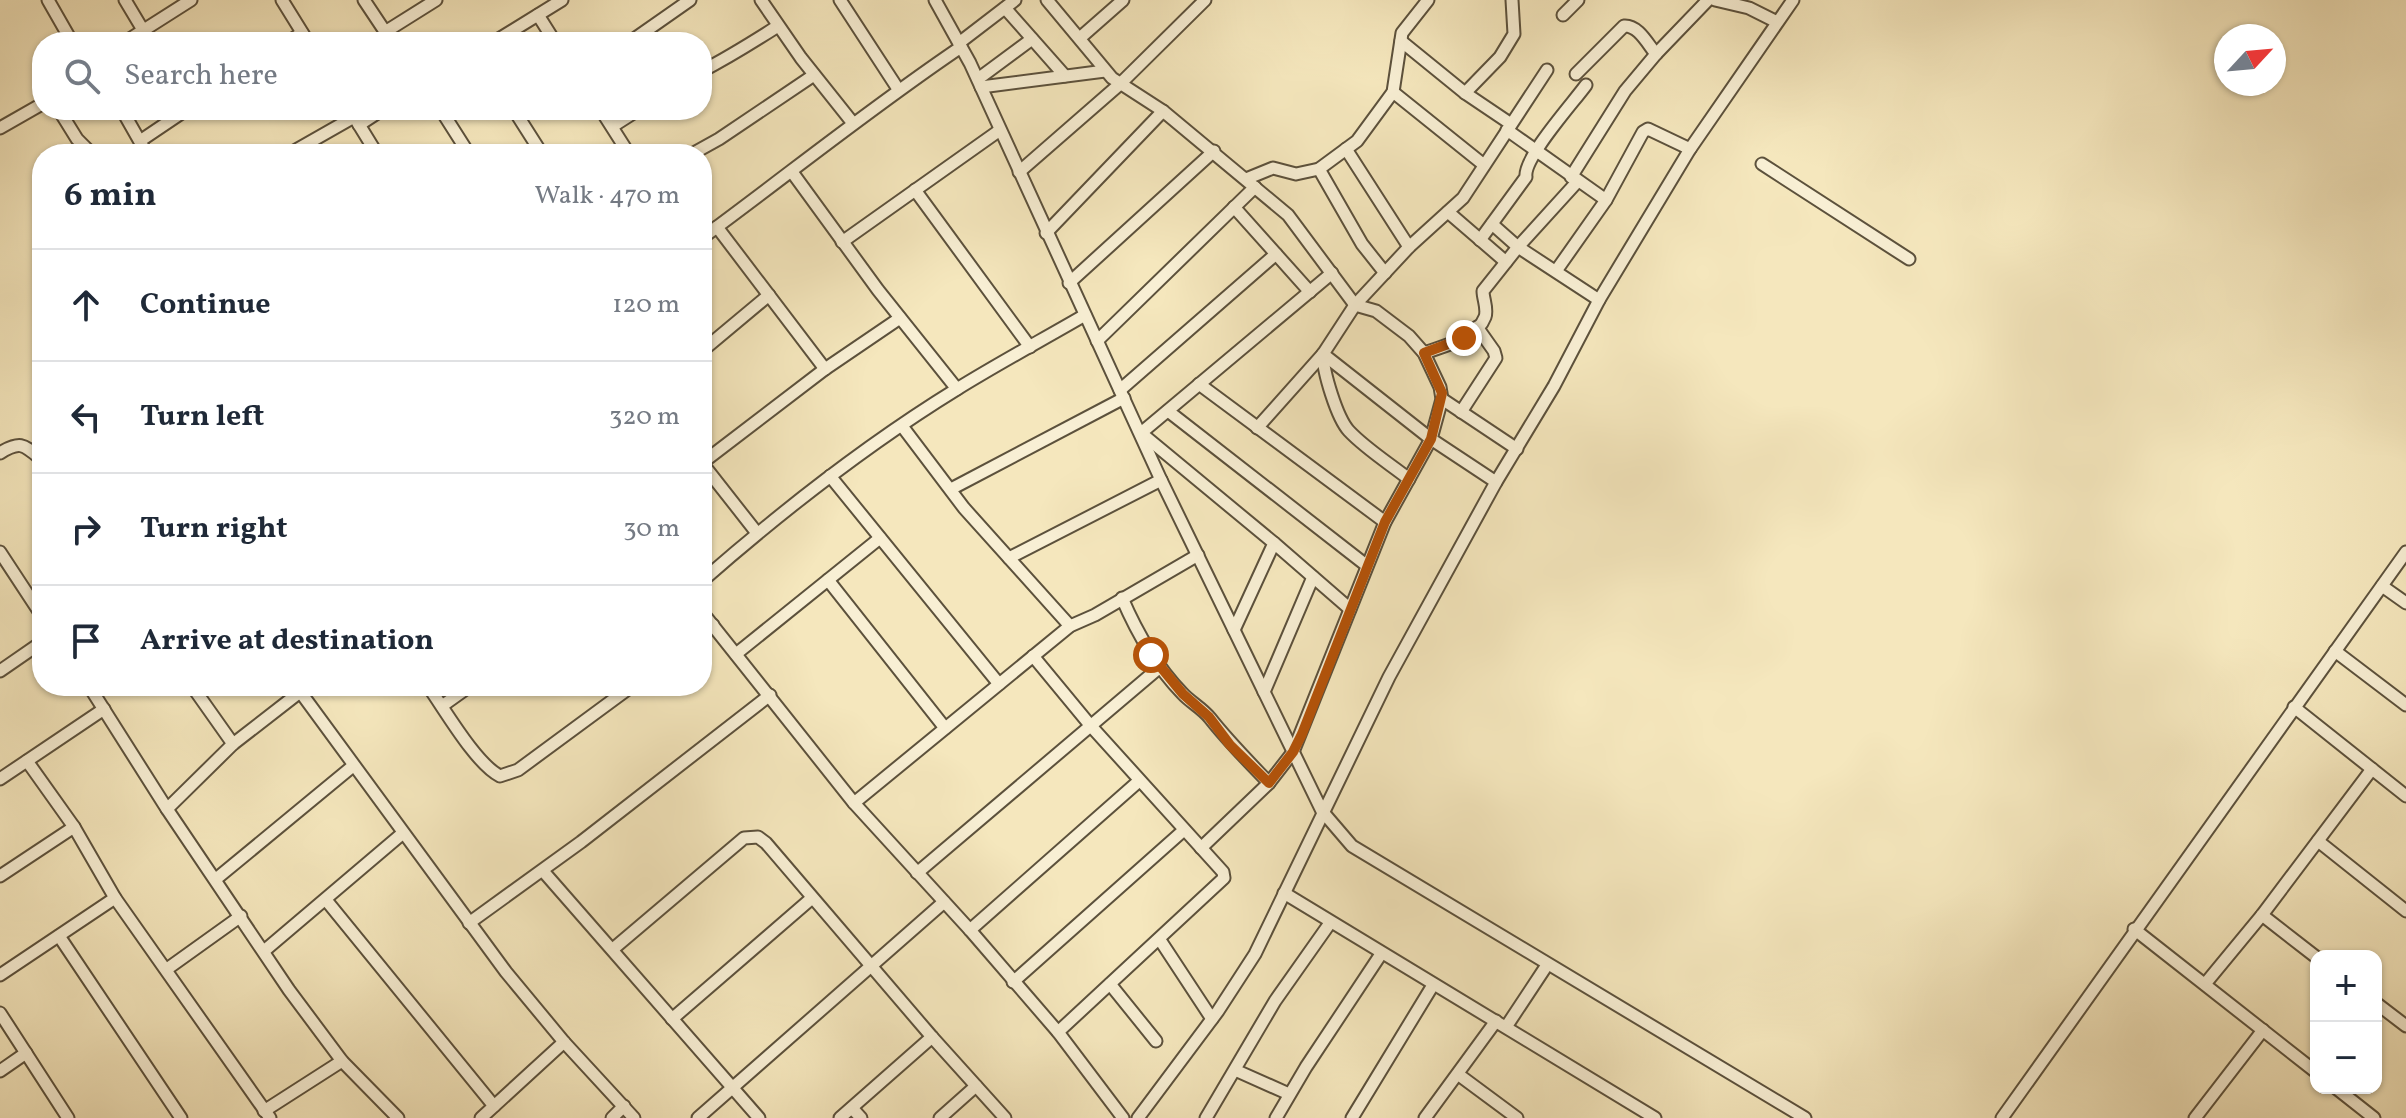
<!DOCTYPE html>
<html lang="en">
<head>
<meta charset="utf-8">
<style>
	:root { --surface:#fff; --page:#f2f2f3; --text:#1f2937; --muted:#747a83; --line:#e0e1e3 }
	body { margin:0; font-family:Vollkorn,serif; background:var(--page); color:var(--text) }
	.controls { position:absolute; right:24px; bottom:24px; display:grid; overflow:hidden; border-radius:16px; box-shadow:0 2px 6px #0004 }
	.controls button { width:72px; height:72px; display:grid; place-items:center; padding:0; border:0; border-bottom:2px solid var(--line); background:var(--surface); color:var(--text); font:40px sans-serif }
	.compass { position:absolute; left:2214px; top:24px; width:72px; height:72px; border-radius:50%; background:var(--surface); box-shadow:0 2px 6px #0004; rotate:64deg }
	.stop { position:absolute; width:24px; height:24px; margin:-18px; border:6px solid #b45309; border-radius:50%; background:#fff }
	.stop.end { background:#b45309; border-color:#fff; box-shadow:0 2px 8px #0008 }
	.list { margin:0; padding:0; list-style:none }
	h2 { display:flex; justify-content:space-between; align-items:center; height:104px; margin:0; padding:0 32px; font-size:34px }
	h2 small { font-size:26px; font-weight:400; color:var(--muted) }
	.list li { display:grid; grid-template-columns:52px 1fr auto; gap:24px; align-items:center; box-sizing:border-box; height:112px; padding:0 32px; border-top:2px solid var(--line) }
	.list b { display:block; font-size:30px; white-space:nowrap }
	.list em { font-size:26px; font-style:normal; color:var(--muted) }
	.icon { flex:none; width:44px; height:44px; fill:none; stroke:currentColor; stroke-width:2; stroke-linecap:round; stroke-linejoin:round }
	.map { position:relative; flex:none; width:2406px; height:1118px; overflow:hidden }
	.search { position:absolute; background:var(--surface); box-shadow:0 2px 6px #0004; left:32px; top:32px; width:680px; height:88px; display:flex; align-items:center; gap:20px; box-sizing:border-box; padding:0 28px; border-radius:32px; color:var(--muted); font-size:30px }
	.panel { position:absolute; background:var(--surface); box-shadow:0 2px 6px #0004; left:32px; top:144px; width:680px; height:552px; border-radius:32px }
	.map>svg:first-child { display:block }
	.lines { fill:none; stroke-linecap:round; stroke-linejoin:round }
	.minor-casing { stroke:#5c513c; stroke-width:15 }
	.minor { stroke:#f8efd4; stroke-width:11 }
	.route { stroke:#b45309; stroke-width:10 }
</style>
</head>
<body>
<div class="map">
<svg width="2406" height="1118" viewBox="0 0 2406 1118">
	<rect width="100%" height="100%" fill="#f5e7bd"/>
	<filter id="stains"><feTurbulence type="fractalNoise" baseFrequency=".0025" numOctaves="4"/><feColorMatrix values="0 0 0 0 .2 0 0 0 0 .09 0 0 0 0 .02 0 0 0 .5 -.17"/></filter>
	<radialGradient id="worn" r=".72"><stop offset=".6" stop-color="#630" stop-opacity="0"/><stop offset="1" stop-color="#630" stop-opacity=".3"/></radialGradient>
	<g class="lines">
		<g class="minor-casing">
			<g id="minor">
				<polyline points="48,0 72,42"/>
				<polyline points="125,0 143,30"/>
				<polyline points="282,0 308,42"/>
				<polyline points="364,0 392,42"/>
				<polyline points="761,0 801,58 852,122"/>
				<polyline points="840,0 898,89"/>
				<polyline points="935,0 970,63 1161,480 1322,811 1352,846 1805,1118"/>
				<polyline points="1047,0 1112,78 1163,111 1288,215 1355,305 1376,311 1409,336 1424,353 1440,387 1442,399 1431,439 1385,522 1293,752 1269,783 1201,848"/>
				<polyline points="1715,0 1749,8 1777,22"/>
				<polyline points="1005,8 1065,76"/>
				<polyline points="538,15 555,42"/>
				<polyline points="1563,15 1578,0"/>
				<polyline points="385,32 436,0"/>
				<polyline points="1081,37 1123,0"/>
				<polyline points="1401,41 1465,93 1511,124"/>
				<polyline points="125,42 191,0"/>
				<polyline points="288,42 302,33"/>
				<polyline points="494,42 562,0"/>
				<polyline points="630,42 690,0"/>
				<polyline points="959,43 1015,0"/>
				<path d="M702,71c27,-14 51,-29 76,-45"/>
				<path d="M1576,74l48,-48c14,-1 23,17 32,28"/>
				<polyline points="978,79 1032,39"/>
				<polyline points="981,87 1105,71"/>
				<polyline points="1393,92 1484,165"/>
				<polyline points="1465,93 1500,57 1514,34 1512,0"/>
				<polyline points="59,110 77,139 92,154"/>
				<polyline points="122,110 147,154"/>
				<polyline points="350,110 377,154"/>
				<polyline points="441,110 469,154"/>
				<polyline points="514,110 542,154"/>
				<polyline points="601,110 629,154"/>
				<polyline points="359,125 382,110"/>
				<polyline points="613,126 638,110"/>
				<polyline points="0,128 42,104"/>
				<polyline points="1507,130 1606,200"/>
				<polyline points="140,141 186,110"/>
				<polyline points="1346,149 1409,247"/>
				<polyline points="289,154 354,117"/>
				<polyline points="692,154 719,139 814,75"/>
				<polyline points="1762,164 1909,259"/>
				<polyline points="1319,169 1362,244 1385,273"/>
				<polyline points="792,172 878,290 957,389"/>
				<polyline points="1019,172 1120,84 1205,0"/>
				<polyline points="1571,177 1625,91 1656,54 1708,0"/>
				<polyline points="1246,179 1273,168 1296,174 1319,169 1357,141 1393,92 1402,33 1428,0"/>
				<polyline points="915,190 1030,347"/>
				<polyline points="1234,207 1310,292"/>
				<polyline points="1448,212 1506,262"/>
				<polyline points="1492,224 1518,247 1599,300"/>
				<polyline points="717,227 825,369"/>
				<polyline points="1046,233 1163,111"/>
				<path d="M702,238c87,-64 170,-131 259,-191"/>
				<path d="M1480,240l46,-63c-3,-19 47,-74 60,-92"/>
				<polyline points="842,242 1000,130"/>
				<polyline points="1556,271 1606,200 1643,132 1648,129 1690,149"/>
				<polyline points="1069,283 1214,151"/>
				<polyline points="1097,341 1255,187"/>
				<polyline points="702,351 769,295"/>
				<path d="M1424,353c19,-7 53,-14 61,-36 3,-8 -2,-18 -2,-26l35,-44 59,-65"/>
				<polyline points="1323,354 1431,439 1496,482"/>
				<path d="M1323,354c0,18 14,64 26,77 17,18 41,33 60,48"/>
				<polyline points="1199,384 1385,522"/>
				<polyline points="1120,390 1276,254"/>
				<polyline points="1442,399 1517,449"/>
				<polyline points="1168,411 1366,565"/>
				<polyline points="1461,412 1496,358 1494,351 1477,327"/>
				<polyline points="902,426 964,508 1070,626"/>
				<polyline points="1257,428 1323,354 1355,305 1409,247 1463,198 1547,70"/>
				<path d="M0,453c21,-13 24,-8 42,7"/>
				<polyline points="830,476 999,684"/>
				<polyline points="951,489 1124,398"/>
				<polyline points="757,533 702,463 825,369 900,318"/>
				<polyline points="1274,543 1350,609"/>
				<polyline points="0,552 42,616"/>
				<polyline points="1009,558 1161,480"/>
				<polyline points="828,580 945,728"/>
				<path d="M702,581c80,-70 164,-136 255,-192 42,-26 85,-49 128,-74"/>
				<polyline points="2382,586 2406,603"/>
				<path d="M1122,598c15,35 33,67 60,95 8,9 20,15 28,25 18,23 38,43 59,65"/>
				<polyline points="702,612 854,803 970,930 1058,1032 1123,1118"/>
				<polyline points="1234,630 1274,543 1141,433 1332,273"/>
				<polyline points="702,633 713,625"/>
				<polyline points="2335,651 2406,705"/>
				<polyline points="736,654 880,538"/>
				<polyline points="1033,656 1090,725 1223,872 1224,878 1058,1032"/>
				<polyline points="0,671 42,642"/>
				<polyline points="89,686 167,809 289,990 342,1061 398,1118"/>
				<polyline points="192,686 233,744"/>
				<polyline points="296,686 506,972 564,1042 634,1118"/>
				<path d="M428,686c17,24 48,78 72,90l18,-6 114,-84"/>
				<polyline points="1264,692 1313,577"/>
				<polyline points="442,706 470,686"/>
				<polyline points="2294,707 2406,796"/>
				<polyline points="27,761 74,827 115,898 270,1118"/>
				<polyline points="0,779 104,709"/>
				<polyline points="854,803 1070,626 1095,615 1198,555"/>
				<polyline points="167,809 233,744 300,692"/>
				<polyline points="2318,841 2406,911"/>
				<polyline points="543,871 759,1118"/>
				<polyline points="917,873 1160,667"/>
				<polyline points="0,876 74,827"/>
				<polyline points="216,879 353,766"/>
				<polyline points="1284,893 1655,1118"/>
				<polyline points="326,900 494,1106"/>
				<polyline points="2262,915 2316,957"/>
				<polyline points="469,923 581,842 770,695"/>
				<polyline points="2134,929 2316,1072"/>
				<polyline points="970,930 1139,781"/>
				<polyline points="59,936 181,1118"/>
				<polyline points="1160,940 1212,1019"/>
				<polyline points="613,949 744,838 758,837 766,843 932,1037 1005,1118"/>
				<polyline points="264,951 403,833"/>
				<polyline points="167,969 241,916"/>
				<polyline points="0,975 115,898"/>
				<polyline points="1013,982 1184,830"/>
				<polyline points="1110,984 1156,1041"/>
				<polyline points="2205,984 2262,915 2372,769"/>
				<polyline points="2376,1003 2406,1026"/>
				<polyline points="0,1013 68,1118"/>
				<polyline points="672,1019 812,898"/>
				<polyline points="1506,1027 1547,965"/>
				<polyline points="1235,1070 1289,1094"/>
				<polyline points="0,1071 26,1053"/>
				<polyline points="1459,1075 1517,1118"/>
				<polyline points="2336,1088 2374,1118"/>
				<polyline points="852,1108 861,1118"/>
				<polyline points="264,1111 342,1061"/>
				<polyline points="481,1118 564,1042"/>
				<polyline points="612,1118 624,1106"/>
				<polyline points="698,1118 944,902"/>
				<polyline points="840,1118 932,1037"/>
				<polyline points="940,1118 976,1086"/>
				<polyline points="1138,1118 1218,1011 1255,954 1389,677 1496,482 1554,386 1599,300 1690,149 1793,0"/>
				<polyline points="1206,1118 1275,1001 1330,923"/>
				<polyline points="1276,1118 1306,1067 1381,954"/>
				<polyline points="1352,1118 1433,985"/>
				<polyline points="1425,1118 1496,1021"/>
				<polyline points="2002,1118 2406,552"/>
				<polyline points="2195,1118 2263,1030"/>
			</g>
		</g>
		<use href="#minor" class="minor"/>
	</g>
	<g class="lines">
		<polyline class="route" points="1151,655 1183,694 1209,717 1230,745 1269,783 1293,752 1302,734 1385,522 1431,439 1442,393 1424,353 1464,338"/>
	</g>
	<rect width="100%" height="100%" filter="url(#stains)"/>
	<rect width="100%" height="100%" fill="url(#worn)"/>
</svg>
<div class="controls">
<button>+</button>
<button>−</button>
</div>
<svg class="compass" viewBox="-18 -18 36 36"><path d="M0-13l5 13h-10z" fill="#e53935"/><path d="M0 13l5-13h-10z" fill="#747a83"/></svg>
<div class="stop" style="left:1151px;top:655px"></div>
<div class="stop end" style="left:1464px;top:338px"></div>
<div class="search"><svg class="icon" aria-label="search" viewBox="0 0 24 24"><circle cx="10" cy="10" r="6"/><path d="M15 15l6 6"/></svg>Search here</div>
<section class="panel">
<h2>6 min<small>Walk · 470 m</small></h2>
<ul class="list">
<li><svg class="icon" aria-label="ahead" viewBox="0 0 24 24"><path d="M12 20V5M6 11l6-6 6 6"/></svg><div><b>Continue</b></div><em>120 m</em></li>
<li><svg class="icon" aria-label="left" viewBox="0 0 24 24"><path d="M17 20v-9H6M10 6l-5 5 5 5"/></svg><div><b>Turn left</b></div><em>320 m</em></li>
<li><svg class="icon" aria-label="right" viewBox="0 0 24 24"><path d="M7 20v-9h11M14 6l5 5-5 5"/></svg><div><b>Turn right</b></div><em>30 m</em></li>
<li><svg class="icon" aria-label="arrive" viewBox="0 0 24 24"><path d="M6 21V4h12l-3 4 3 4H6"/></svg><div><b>Arrive at destination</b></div></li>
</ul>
</section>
</div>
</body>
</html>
